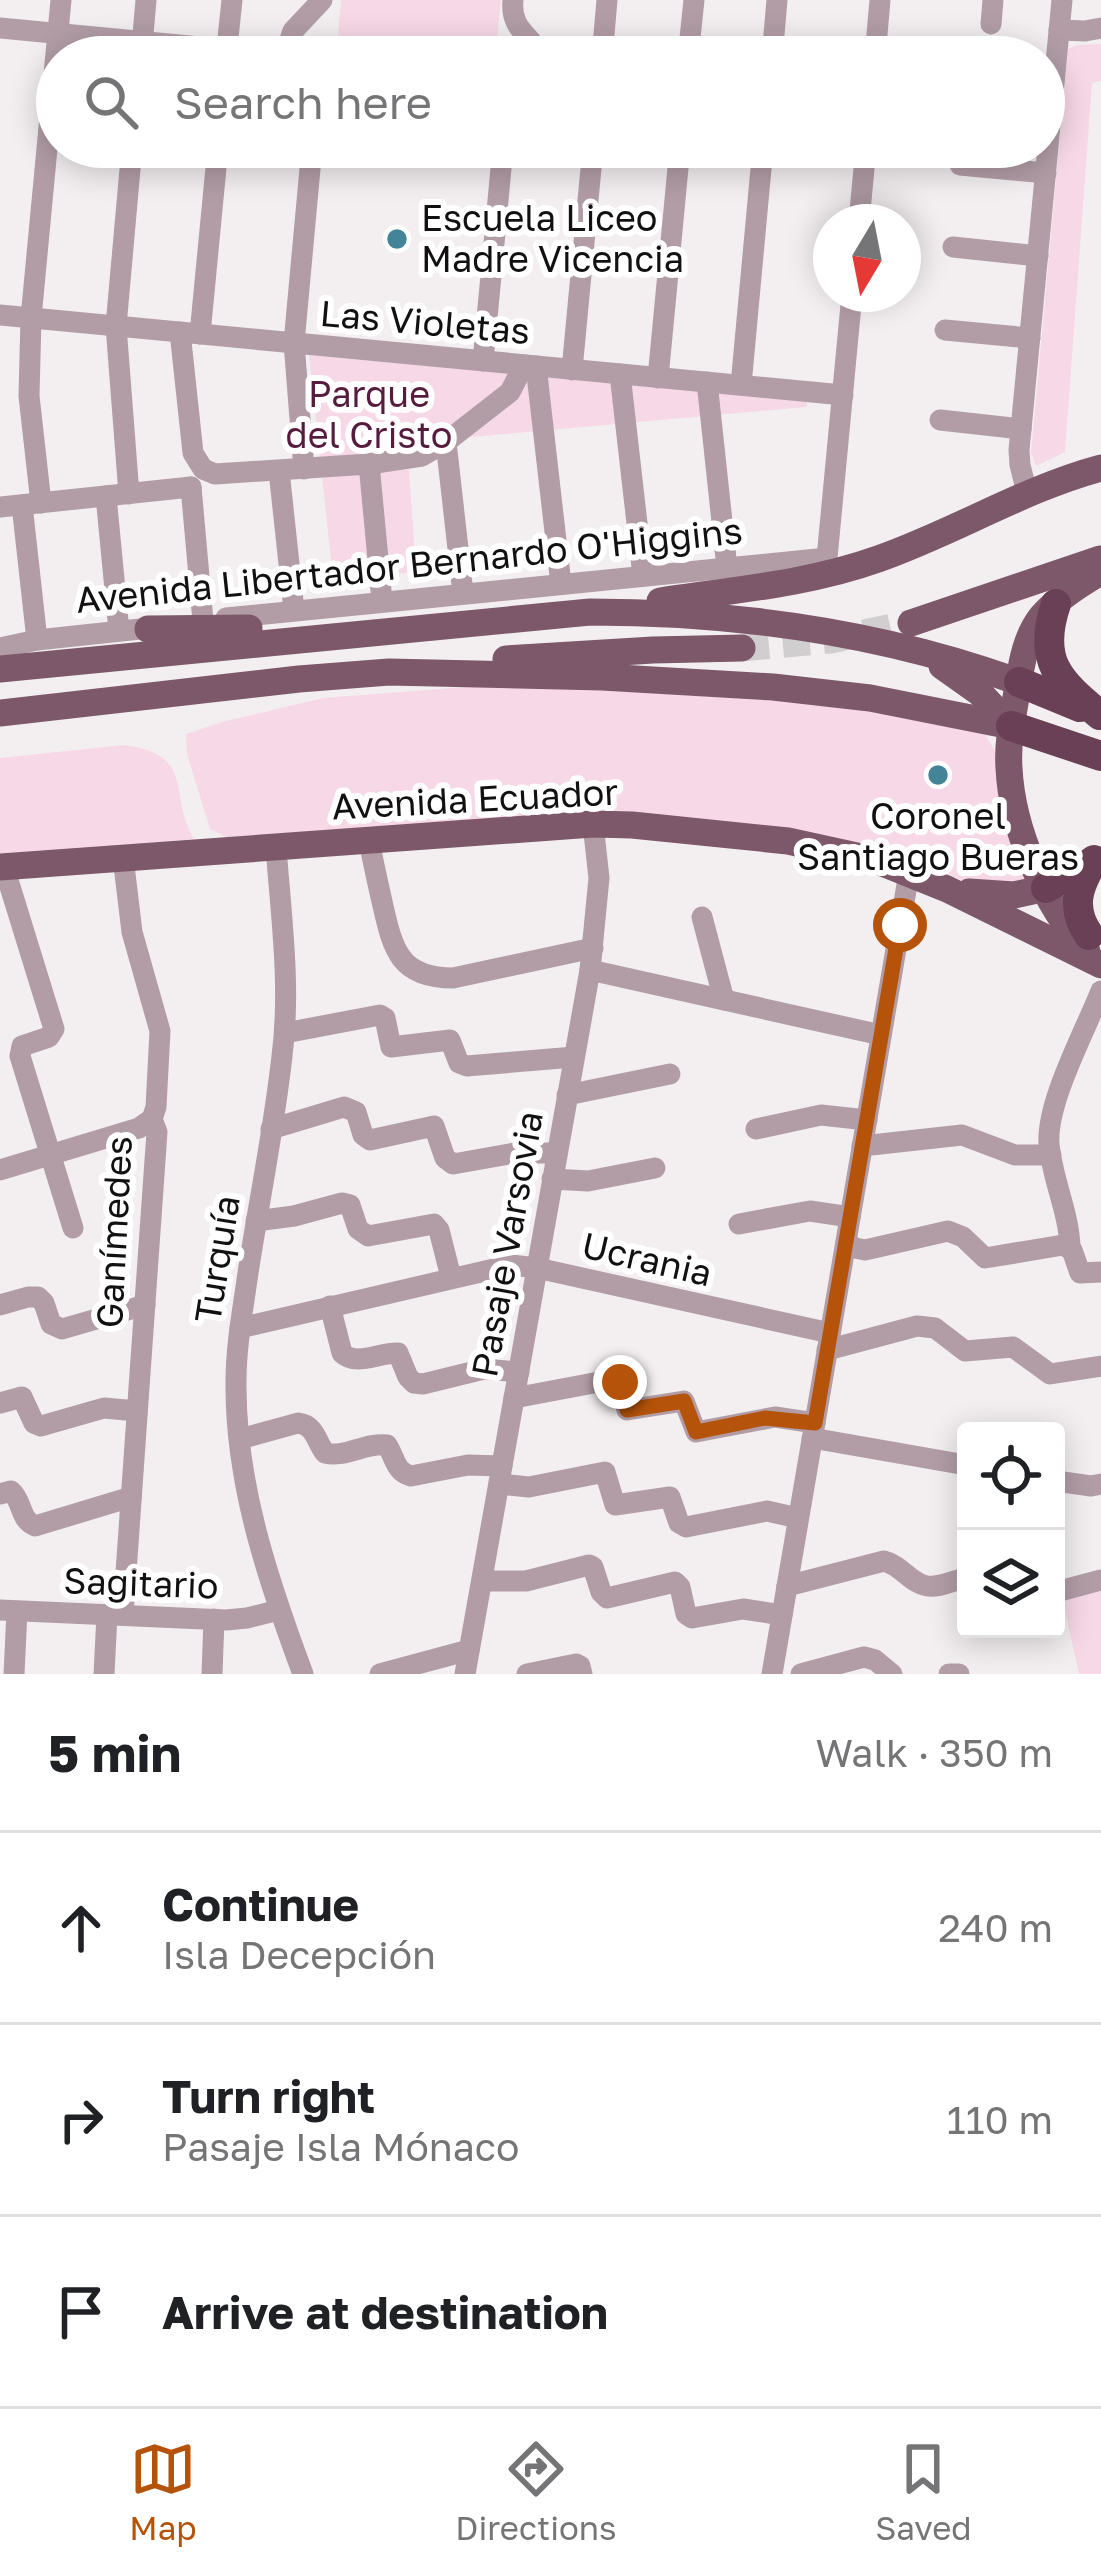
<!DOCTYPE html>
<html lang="en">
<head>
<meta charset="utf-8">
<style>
	:root { --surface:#fff; --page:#f6f6f6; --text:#202124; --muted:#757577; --line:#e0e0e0; --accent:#b45309 }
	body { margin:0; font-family:"Golos Text",sans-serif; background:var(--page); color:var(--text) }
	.controls { position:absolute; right:36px; bottom:36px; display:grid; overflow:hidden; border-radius:12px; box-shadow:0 6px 30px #0003 }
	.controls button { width:108px; height:108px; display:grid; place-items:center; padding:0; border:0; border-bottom:3px solid var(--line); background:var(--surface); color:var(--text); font:60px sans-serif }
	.compass { position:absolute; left:813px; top:204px; width:108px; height:108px; border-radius:50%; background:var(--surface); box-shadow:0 6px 30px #0003; rotate:190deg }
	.stop { position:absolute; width:36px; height:36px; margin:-27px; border:9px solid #b45309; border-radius:50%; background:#fff }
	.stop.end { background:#b45309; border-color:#fff; box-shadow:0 3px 12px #0008 }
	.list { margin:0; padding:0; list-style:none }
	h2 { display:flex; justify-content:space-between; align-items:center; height:156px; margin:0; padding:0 48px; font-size:51px }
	h2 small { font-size:39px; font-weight:400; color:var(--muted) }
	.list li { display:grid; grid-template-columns:78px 1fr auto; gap:36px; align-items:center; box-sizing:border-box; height:192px; padding:0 48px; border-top:3px solid var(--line) }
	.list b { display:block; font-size:45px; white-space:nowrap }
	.list p { margin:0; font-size:39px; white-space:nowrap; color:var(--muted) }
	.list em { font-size:39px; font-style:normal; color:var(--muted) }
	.icon { flex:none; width:66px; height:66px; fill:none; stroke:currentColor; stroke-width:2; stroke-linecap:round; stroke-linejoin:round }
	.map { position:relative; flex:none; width:1101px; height:1674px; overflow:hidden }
	.search { position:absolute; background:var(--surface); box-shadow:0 6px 30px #0003; left:36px; right:36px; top:36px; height:132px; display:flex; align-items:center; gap:30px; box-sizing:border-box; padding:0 42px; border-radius:66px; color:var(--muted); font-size:45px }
	.sheet { height:732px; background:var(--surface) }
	nav { display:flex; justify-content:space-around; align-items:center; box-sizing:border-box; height:168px; border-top:3px solid var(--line); background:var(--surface); font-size:33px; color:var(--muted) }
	nav a { display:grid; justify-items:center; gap:6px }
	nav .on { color:var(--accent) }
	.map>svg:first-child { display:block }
	.green { fill:#f7d8e6 }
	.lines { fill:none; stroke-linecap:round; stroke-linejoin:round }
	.major-tunnel { stroke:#d1cecf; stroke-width:27; stroke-dasharray:27 14; stroke-linecap:butt }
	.minor { stroke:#b29da7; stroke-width:21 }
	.major { stroke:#7d586a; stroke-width:27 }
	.highway { stroke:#694055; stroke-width:30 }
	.route { stroke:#b45309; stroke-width:15 }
	.poi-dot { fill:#438596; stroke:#fff; stroke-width:4.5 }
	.labels { text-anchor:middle; stroke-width:12; stroke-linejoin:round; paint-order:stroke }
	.poi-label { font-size:36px; fill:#121011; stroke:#fff; text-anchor:start }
	.street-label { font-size:36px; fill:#121011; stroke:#fff }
	.park-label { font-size:36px; fill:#561c3d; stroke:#fff }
</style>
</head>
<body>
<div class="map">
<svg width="1101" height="1674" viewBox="0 0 1101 1674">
	<rect width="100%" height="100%" fill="#f3eff0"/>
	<g class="green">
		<polygon points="341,0 501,0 495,57 336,57"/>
		<polygon points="1101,44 1101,81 1092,83 1065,452 1036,466 1031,453 1068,49 1077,45"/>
		<polygon points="309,355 807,401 807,407 461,438 408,454 416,572 333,579"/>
		<polygon points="505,684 875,707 985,734 995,751 1028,882 964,881 930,866 870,847 829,838 228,838 210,829 187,754 186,734 222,722 323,698"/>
		<path d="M124,745c73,10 43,48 70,94l-194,18v-99z"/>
		<polygon points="1101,1588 1101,1674 1079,1674 1062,1597"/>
	</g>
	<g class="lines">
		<polyline class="major-tunnel" points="742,648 831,640 911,623"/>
		<g class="minor">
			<path d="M513,0c-3,29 16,34 30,57"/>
			<polyline points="991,24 993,0"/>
			<polyline points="0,28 284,55"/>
			<polyline points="1059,30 1085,31 1101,28"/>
			<polyline points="141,57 146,0"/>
			<polyline points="226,57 232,0"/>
			<polyline points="284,57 293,31 322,0"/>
			<polyline points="602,57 607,0"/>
			<polyline points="688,57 694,0"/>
			<polyline points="772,57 777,0"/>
			<polyline points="875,57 880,0"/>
			<polyline points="960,165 1046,173"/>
			<polyline points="859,222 866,147"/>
			<polyline points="953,247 1038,256"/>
			<polyline points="0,315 843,395"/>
			<polyline points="945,330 1030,338"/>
			<polyline points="180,332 193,453 203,469 215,474 369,464 422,456 446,442 510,392 524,365"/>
			<polyline points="200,334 218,147"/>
			<polyline points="483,361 503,147"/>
			<polyline points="536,366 561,584"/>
			<polyline points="572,370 593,147"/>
			<polyline points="620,374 643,576"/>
			<polyline points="658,378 680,147"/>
			<polyline points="707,382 727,568"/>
			<polyline points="741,385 763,147"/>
			<polyline points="940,420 1021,429"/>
			<polyline points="446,442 463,593"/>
			<polyline points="369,464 382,601"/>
			<polyline points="304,469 294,343 312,147"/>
			<polyline points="279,471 294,610"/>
			<polyline points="191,487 203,621"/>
			<polyline points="1027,493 1020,465 1019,450 1062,0"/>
			<polyline points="129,494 116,326 132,147"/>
			<polyline points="106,496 119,631"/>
			<polyline points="41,503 29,396 31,318 61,0"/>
			<polyline points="22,505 37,640"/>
			<polyline points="0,507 191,487"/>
			<polyline points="226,618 827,558 852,294"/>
			<polyline points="0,648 37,640 159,627"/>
			<path d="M369,840c4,22 9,44 14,66 10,44 17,72 70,72l140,-30"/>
			<path d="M276,847c5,69 15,139 6,209 -8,73 -23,145 -34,217 -5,36 -12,72 -12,109 -1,101 32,198 67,292"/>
			<polyline points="4,867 54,1029 49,1037 22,1046 20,1056 73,1228"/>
			<polyline points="702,917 724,1000"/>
			<polyline points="590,970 881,1035"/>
			<polyline points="285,1033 380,1015 385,1018 391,1047 450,1040 459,1063 467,1066 574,1057"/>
			<polyline points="567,1095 670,1074"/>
			<polyline points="271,1129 344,1107 356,1112 363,1135 370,1140 434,1126 445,1158 453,1164 515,1153 557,1153"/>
			<polyline points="756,1129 821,1115 867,1120"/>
			<polyline points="862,1146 962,1135 1015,1155 1051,1155"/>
			<polyline points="0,1170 139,1128 152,1119"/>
			<polyline points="552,1179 588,1181 655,1168"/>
			<polyline points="256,1221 294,1216 342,1203 350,1205 358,1229 368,1236 434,1224 439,1230 451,1277"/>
			<polyline points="739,1224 810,1211 850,1217"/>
			<polyline points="846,1242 855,1248 865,1250 948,1231 963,1237 985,1258 1063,1245 1072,1250 1080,1273 1101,1272"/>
			<path d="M1070,1247c-1,-35 -18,-68 -21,-103 -3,-41 36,-113 52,-153"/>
			<polyline points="0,1305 28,1297 38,1297 44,1303 51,1324 62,1329 145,1305"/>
			<path d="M330,1306l12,47c14,14 38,-1 56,0l10,24 6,6 9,1 61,-15 35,3"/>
			<polyline points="240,1328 511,1265 537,1268 830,1333"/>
			<polyline points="827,1350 917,1326 935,1328 965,1351 1013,1347 1050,1374 1101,1366"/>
			<polyline points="514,1398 615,1379 620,1382 627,1410 684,1401 696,1432 775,1417 815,1423"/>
			<polyline points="0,1403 22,1397 34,1423 41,1426 104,1408 137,1411"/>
			<polyline points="812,1438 966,1465"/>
			<path d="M240,1439l58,-16c17,2 18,18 27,30 21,5 41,-11 62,-8 8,12 8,27 24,31l57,-11 34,1"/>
			<polyline points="1056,1481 1091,1486 1101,1484"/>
			<polyline points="499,1484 529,1487 605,1472 615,1505 670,1497 679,1523 686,1527 767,1511 798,1518"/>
			<path d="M0,1494l11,-3c12,10 8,28 24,35l96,-29"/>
			<polyline points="482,1581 526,1581 589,1565 593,1567 601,1592 607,1598 675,1582 680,1587 686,1614 692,1618 743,1609 782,1615"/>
			<path d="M787,1586l97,-25c17,4 26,22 43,25 12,2 27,-6 39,-8"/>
			<polyline points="1056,1592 1101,1580"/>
			<polyline points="0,1610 226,1620 247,1618 279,1610"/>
			<polyline points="123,1615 157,1132 152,1119 156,1107 160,1031 132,932 123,857"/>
			<polyline points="14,1674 17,1611"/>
			<polyline points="104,1674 107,1615"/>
			<polyline points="212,1674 214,1619"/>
			<polyline points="380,1674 469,1650"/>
			<polyline points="465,1674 590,970 599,878 593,824"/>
			<polyline points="527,1674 576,1664 580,1666 582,1674"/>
			<polyline points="772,1674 909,873"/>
			<polyline points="801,1674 864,1657 875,1660 892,1674"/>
			<polyline points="949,1674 959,1674"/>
		</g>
		<g class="major">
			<path d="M660,601c73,-11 148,-17 218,-42 77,-27 145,-70 223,-91"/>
			<polyline points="911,623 1100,559"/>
			<polyline points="148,629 249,628"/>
			<polyline points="506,659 653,650 742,648"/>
			<polyline points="942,666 980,693 1008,723"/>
			<path d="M0,669l590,-57c147,0 291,20 429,70"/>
			<polyline points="0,713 299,679 389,672 602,677 773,687 870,698 1011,726"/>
			<polyline points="0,867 593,824 632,825 788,841 875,860 947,889 1101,965"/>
			<polyline points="969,892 1014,895 1046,888"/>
			<path d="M1087,952c-42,-48 -75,-121 -78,-184 -2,-28 5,-56 9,-83 4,-24 8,-49 24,-69 16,-18 38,-32 59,-44"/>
		</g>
		<g class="highway">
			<path d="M1056,604c-19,56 2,77 44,111"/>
			<polyline points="1019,682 1080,707"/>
			<polyline points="1011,726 1101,756"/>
			<polyline points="1046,888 1092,862"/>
			<path d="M1089,935c-19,-27 -11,-49 5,-75"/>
		</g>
	</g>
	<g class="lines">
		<polyline class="route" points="620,1382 627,1410 684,1401 696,1432 765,1418 815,1423 900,925"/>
	</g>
	<g class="poi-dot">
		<circle cx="397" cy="239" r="12"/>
		<circle cx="938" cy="775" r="12"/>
	</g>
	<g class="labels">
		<g class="poi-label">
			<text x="421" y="231">Escuela Liceo<tspan x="421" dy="41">Madre Vicencia</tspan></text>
			<text x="938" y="829" text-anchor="middle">Coronel<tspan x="938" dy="41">Santiago Bueras</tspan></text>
		</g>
		<g class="street-label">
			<text transform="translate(425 322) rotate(5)" y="13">Las Violetas</text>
			<text transform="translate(409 565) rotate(-6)" y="13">Avenida Libertador Bernardo O'Higgins</text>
			<text transform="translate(475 799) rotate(-3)" y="13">Avenida Ecuador</text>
			<text transform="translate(114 1232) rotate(-87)" y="13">Ganímedes</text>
			<text transform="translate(507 1244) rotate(-80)" y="13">Pasaje Varsovia</text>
			<text transform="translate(217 1259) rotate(-81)" y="13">Turquía</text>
			<text transform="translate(647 1259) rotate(13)" y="13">Ucrania</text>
			<text transform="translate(141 1583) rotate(2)" y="13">Sagitario</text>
		</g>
		<g class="park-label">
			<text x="369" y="407">Parque<tspan x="369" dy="41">del Cristo</tspan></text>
		</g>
	</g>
</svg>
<div class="controls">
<button><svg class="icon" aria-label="locate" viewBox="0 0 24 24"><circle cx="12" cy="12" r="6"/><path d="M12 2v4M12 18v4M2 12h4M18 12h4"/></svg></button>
<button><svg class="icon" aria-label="layers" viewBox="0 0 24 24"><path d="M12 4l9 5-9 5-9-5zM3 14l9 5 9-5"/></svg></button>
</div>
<svg class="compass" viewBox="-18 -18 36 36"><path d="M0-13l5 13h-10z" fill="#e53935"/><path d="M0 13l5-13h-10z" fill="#757577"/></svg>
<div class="stop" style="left:900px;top:925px"></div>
<div class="stop end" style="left:620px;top:1382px"></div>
<div class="search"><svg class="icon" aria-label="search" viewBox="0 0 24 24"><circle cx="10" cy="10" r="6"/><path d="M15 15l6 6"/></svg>Search here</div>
</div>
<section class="sheet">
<h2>5 min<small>Walk · 350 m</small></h2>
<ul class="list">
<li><svg class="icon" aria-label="ahead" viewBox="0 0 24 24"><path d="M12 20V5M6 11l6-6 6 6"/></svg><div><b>Continue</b><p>Isla Decepción</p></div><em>240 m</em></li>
<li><svg class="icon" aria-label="right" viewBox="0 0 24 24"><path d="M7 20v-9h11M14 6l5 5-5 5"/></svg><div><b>Turn right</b><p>Pasaje Isla Mónaco</p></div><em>110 m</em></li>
<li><svg class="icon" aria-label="arrive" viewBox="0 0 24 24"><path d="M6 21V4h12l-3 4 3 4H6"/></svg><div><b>Arrive at destination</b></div></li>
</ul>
</section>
<nav>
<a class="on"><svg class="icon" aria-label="map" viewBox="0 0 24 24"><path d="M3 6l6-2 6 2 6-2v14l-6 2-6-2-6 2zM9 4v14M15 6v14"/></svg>Map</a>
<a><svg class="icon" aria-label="directions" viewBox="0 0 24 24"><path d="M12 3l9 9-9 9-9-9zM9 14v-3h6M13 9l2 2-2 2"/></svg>Directions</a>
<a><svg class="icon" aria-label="saved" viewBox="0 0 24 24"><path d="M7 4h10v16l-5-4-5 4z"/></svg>Saved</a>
</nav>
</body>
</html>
